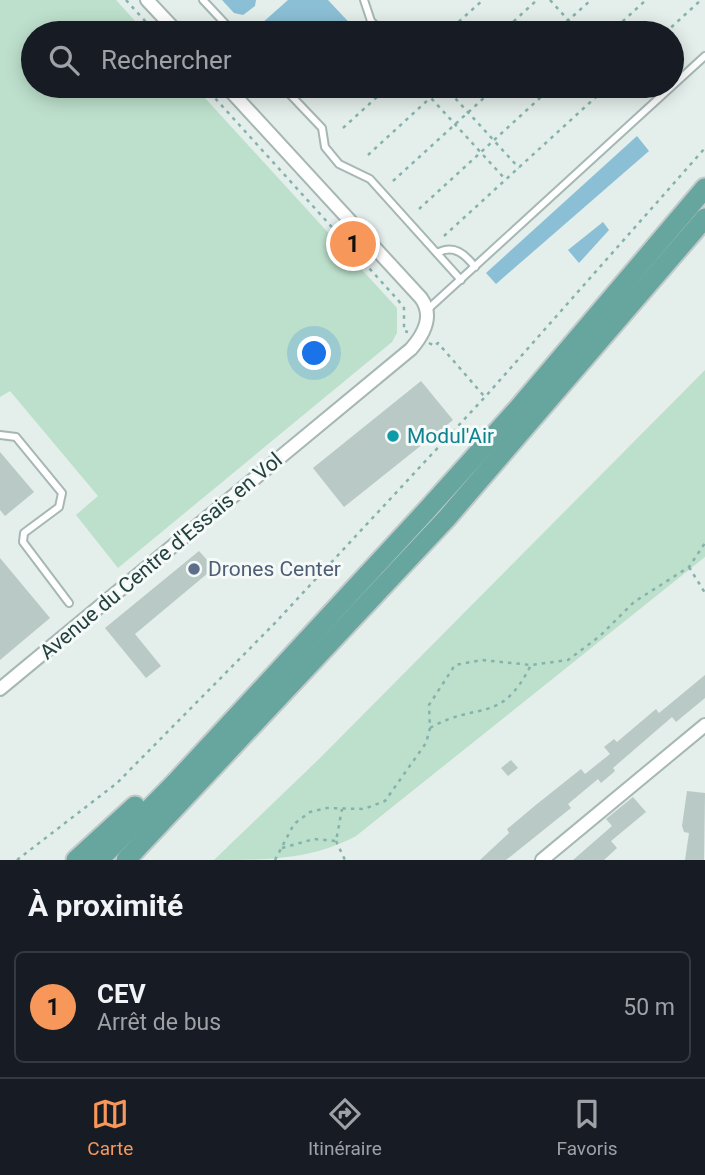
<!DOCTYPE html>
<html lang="fr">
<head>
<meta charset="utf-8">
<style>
	:root { --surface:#171b24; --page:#242831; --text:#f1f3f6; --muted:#9ea1a6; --line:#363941; --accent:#f79759 }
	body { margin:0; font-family:Roboto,sans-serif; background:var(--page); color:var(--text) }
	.you { position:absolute; left:315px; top:354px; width:24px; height:24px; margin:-18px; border:5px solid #fff; border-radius:50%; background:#1a73e8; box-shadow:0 0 0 10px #1a73e833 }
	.badge { display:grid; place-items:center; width:46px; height:46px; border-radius:50%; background:var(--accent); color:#111; font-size:23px; font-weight:700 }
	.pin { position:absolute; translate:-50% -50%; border:4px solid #fff; box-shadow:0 2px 7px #0006 }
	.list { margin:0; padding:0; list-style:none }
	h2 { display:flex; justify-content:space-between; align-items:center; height:91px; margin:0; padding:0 28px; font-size:30px }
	h2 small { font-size:23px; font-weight:400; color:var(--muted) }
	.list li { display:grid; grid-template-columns:46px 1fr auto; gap:21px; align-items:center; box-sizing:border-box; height:112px; margin:0 14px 14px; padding:0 14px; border:2px solid var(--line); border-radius:10px }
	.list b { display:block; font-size:26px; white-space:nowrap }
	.list p { margin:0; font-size:23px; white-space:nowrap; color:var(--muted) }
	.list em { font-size:23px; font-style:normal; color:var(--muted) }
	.icon { flex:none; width:38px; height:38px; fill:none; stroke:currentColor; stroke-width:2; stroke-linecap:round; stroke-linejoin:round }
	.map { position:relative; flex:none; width:705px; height:860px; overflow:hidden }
	.search { position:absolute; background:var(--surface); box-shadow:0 4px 18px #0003; left:21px; right:21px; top:21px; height:77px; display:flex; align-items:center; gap:18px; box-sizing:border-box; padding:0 24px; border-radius:38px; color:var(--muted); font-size:26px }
	.sheet { height:217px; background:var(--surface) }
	nav { display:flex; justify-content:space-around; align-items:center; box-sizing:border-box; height:98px; border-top:2px solid var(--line); background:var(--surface); font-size:19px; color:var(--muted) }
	nav a { display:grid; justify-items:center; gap:4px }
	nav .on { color:var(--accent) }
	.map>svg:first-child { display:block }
	.green { fill:#bde0cc }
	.water { fill:#8bbfd5 }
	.building { fill:#b9c9c5 }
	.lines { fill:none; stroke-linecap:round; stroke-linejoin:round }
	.service-casing { stroke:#a6b7b4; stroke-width:10 }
	.minor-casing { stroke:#a6b7b4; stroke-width:16 }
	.primary-casing { stroke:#c1cac9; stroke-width:23 }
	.path { stroke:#84b3ab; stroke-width:2.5; stroke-dasharray:3.5 5; stroke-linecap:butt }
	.service { stroke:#fff; stroke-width:6 }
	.minor { stroke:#fff; stroke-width:12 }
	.primary { stroke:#67a69f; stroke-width:19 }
	.culture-dot { fill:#0f9aa8; stroke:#f5faf9; stroke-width:2.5 }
	.service-dot { fill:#5c6f8a; stroke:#f5faf9; stroke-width:2.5 }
	.labels { text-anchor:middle; stroke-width:6; stroke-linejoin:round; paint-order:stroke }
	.culture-label { font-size:21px; fill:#0d838f; stroke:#f5faf9; text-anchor:start }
	.street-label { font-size:21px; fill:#23413e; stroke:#f5faf9 }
	.service-label { font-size:21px; fill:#4e5e75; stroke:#f5faf9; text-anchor:start }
</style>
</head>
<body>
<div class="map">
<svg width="705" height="860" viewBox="0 0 705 860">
	<rect width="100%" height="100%" fill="#e4eeeb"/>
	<g class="green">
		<polygon points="0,0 116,0 146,33 33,33 33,86 194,86 397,308 397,333 392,342 118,568 76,515 98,496 10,391 0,397"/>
		<path d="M705,370v187l-349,279c-45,24 -90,24 -142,24l106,-102z"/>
	</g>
	<g class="water">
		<polygon points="222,0 256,0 255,6 243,15 234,13"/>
		<polygon points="288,0 328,0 359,33 259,33 261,24"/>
		<polygon points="637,136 649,151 496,284 486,273"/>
		<polygon points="603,222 609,230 579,263 568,250"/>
	</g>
	<g class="building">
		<polygon points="421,381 453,420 344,507 313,468"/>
		<polygon points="0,452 34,492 5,516 0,510"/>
		<polygon points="199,551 214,568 135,634 161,666 146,678 105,628"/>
		<polygon points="0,558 50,618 0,660"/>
		<polygon points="705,675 705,698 676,722 672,717 613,768 615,771 601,783 598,779 568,804 571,808 506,860 480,860 509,833 507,829 537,804 581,769 585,774 610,754 604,747 614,739 617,742 656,709 659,713"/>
		<polygon points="511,760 518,768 508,776 501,768"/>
		<polygon points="687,791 705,793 704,860 685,860 689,833 684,832 682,826"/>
		<polygon points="633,797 646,812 611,841 617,848 604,860 573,860 612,826 606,819"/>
	</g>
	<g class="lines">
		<g class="service-casing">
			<g id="service">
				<polyline points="203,0 234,33"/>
				<polyline points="364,0 371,21 383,33"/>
				<polyline points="282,86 322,128 325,147 339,164 370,179 461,280"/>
				<path d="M437,253c17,-9 28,1 38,14"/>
				<polyline points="427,310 705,56"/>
				<polyline points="0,435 16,437 62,493 59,507 24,533 23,542 69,603"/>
			</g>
		</g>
		<g class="minor-casing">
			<g id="minor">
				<polyline points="147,0 178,33"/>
				<path d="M0,689l411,-340c13,-15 23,-33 10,-51l-195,-212"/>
				<polyline points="542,860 705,725"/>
			</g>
		</g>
		<g class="primary-casing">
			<g id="primary">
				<polyline points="76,860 135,806"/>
				<polyline points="99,860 175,783 427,510 522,404 705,188"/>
				<polyline points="126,860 446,519 705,218"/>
			</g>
		</g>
		<g class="path">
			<polyline points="126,0 156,33"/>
			<polyline points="550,0 580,33"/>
			<polyline points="446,33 483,0"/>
			<polyline points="501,33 537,0"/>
			<polyline points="554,33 591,0"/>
			<polyline points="610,33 646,0"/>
			<polyline points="665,33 701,0"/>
			<polyline points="204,86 398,300 404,308 404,331 408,332"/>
			<polyline points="420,86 506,180"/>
			<polyline points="444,86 519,168"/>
			<polyline points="627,86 630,89"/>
			<polyline points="343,128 389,86"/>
			<polyline points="368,155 443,86"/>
			<polyline points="393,181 497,86"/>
			<polyline points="419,209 553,86"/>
			<polyline points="444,236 608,86"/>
			<polyline points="429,343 435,346 438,343 484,396"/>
			<polyline points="689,567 705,593"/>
			<path d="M430,728c49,-28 70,-2 101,-63"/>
			<polyline points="336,841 345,860"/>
			<polyline points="282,848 314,839 336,841 342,809"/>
			<polyline points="17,860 117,783 274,624 485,397 705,148"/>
			<polyline points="275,860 294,824 310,812 327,808 364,809 385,801 426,743 430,728 429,705 455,665 482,660 531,665 568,660 600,636 634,602 689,567 705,543"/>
		</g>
		<use href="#service" class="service"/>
		<use href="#minor" class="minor"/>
		<use href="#primary" class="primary"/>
	</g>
	<circle class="culture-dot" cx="393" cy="436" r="7"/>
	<circle class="service-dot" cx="194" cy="569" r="7"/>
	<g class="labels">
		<g class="culture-label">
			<text x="407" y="443">Modul'Air</text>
		</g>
		<g class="street-label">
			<text transform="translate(161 556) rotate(-40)" y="7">Avenue du Centre d'Essais en Vol</text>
		</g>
		<g class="service-label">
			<text x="208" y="576">Drones Center</text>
		</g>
	</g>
</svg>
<div class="you"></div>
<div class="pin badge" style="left:353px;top:244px">1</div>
<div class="search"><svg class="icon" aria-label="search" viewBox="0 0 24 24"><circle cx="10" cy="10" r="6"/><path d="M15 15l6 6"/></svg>Rechercher</div>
</div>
<section class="sheet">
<h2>À proximité<small></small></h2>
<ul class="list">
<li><span class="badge">1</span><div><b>CEV</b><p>Arrêt de bus</p></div><em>50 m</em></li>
</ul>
</section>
<nav>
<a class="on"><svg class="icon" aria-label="map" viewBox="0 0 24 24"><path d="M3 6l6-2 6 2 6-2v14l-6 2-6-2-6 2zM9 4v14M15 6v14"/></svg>Carte</a>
<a><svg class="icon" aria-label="directions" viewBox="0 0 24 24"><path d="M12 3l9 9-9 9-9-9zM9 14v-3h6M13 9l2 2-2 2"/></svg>Itinéraire</a>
<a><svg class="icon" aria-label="saved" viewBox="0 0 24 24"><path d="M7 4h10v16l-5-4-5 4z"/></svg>Favoris</a>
</nav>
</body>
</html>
